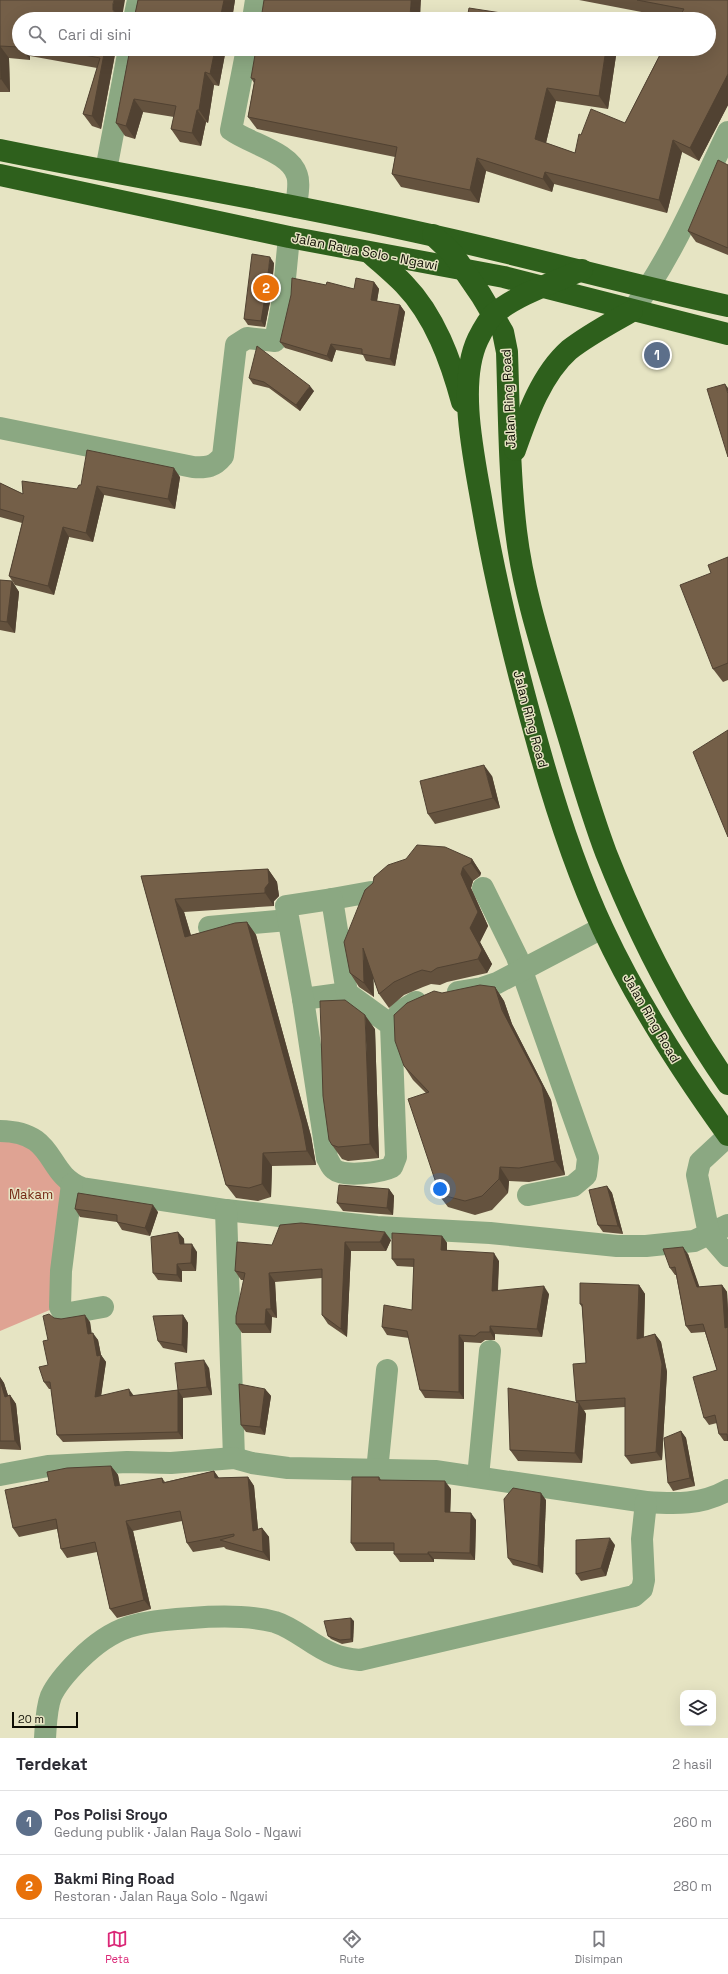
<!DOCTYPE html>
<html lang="id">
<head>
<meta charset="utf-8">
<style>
	:root { --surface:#fff; --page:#f7f7f7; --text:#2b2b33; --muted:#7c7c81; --line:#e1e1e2; --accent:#db2777 }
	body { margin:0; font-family:"Space Grotesk",sans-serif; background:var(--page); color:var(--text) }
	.controls { position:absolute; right:12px; bottom:12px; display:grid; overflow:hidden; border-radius:8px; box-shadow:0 4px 16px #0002 }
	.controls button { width:36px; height:36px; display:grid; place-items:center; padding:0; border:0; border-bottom:1px solid var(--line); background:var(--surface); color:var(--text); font:20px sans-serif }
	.scale { position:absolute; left:12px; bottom:10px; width:66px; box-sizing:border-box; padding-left:4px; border:2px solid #0e0d03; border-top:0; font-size:11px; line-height:14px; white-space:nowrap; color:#0e0d03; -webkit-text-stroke:3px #e6e4c3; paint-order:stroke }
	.you { position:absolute; left:440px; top:1189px; width:14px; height:14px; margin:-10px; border:3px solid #fff; border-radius:50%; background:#1a73e8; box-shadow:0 0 0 6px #1a73e833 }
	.badge { display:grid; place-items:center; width:26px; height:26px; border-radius:50%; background:var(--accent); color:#fff; font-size:13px; font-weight:700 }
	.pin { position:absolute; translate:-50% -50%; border:2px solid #fff; box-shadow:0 1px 4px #0006 }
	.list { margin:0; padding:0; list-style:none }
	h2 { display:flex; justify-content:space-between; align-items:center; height:52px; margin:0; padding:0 16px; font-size:17px }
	h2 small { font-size:13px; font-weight:400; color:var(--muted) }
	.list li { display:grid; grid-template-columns:26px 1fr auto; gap:12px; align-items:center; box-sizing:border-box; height:64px; padding:0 16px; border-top:1px solid var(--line) }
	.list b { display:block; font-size:15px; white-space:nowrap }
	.list p { margin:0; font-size:13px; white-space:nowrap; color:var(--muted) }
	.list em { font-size:13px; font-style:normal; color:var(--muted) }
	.icon { flex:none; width:22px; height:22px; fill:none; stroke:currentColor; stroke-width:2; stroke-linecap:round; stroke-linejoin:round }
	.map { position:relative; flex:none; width:728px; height:1738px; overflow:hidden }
	.search { position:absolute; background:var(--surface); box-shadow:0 4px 16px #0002; left:12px; right:12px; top:12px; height:44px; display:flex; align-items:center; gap:10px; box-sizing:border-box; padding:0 14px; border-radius:22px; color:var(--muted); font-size:15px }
	.sheet { height:180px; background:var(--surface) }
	nav { display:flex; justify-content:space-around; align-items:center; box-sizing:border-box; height:56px; border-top:1px solid var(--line); background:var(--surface); font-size:11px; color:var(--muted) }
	nav a { display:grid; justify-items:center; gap:2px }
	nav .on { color:var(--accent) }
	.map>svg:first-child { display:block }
	.green { fill:#dfa393 }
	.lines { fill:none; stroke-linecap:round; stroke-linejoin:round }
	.minor { stroke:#8ba882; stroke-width:22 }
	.highway { stroke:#2e601c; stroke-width:22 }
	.wall { fill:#64523e }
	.shaded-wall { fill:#514232 }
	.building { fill:#745f48; stroke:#514232 }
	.labels { text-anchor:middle; stroke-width:3; stroke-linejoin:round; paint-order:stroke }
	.street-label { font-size:13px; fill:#0e0d03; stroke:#e6e4c3 }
	.park-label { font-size:13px; fill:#742914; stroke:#e6e4c3 }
</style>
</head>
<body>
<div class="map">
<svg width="728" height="1738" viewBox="0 0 728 1738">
	<rect width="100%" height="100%" fill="#e6e4c3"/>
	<polygon class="green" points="0,1138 37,1150 63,1186 52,1309 0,1331"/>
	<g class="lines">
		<g class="minor">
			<polyline points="134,19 138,0"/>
			<polyline points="253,19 256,0"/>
			<path d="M247,49l-16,81c19,14 59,22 66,45 3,8 0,23 -1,32"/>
			<polyline points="106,170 129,49"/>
			<path d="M632,311c40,-54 67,-119 96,-179"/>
			<path d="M0,428l193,39c14,1 21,0 30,-11l13,-111 11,-7 28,3 8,-42 6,-62"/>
			<polyline points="483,888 517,957 588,1158 586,1175 573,1186 528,1195"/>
			<polyline points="332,899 371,892"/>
			<polyline points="209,927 288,920"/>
			<polyline points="458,992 482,988 497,983 602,928"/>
			<polyline points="303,999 347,993"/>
			<path d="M391,1025l-44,-32 -15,-94 -46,7 17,93 24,159c2,3 4,9 7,11 10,9 48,3 58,-2l4,-10 -5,-132 10,-14 15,-9"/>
			<path d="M0,1131c58,1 44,42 82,57l144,22 151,17 113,6 127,13h29l48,-5 34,-16"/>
			<polyline points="728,1136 700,1162 697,1175 709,1234 728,1256"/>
			<polyline points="72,1184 61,1271 60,1307 64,1314 103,1307"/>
			<polyline points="226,1210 234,1458"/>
			<polyline points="377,1471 387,1370"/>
			<path d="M0,1475l48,-9 79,-4 44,1 63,-5 18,5 36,5 147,3 211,31c30,2 55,3 82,-12"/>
			<polyline points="478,1477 490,1351"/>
			<path d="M45,1738c1,-13 1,-29 6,-42 6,-13 18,-26 28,-36 37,-37 61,-38 112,-42 26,-2 58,-3 84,4 22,7 37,24 58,32 9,4 17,5 27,6l274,-64 8,-7 2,-9 -2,-41 4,-37"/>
		</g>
		<g class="highway">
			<path d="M0,150c142,29 285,52 426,84 101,22 201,50 302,72"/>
			<polyline points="0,175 289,237 504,277 728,334"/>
			<path d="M433,235l20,19 28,41 22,37 4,20c2,59 2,120 9,179 7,59 26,117 43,174 15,49 29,100 47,148 32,81 72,159 122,231"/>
			<path d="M370,253c11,10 23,20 34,31 31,32 47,77 58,118"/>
			<path d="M582,270c-27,12 -66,25 -88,44 -6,6 -12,17 -16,25 -21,44 -4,118 4,165 13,77 32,154 53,230 18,66 39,133 68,195 34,73 78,141 125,206"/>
			<path d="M515,450c12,-34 26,-75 54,-100 19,-15 42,-27 63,-39"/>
		</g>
	</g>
	<g class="wall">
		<polygon points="0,0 122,17 122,18 123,19 129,18 135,14 138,0 235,0 232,19 19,19 19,49 116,49 101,129 92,126 83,114 97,68 30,56 30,60 9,58 10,92 0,92"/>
		<polygon points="579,0 728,0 728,105 699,161 682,152 667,213 554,184 552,192 486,171 479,203 401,187 392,174 395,157 257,129 248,117 254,83 251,78 617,49 608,109 556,101 546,143 575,153 581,135 625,123 678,19"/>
		<polygon points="130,49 226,49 219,86 214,85 208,123 206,122 201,146 180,142 171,129 174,117 143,112 135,139 125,136 116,123"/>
		<polygon points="728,165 728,255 696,242 688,231"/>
		<polygon points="274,263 271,297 265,327 248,325 244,319"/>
		<polygon points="374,282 379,289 377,301 400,305 405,312 395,366 366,361 363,355 336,350 332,362 285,348 280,342 354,289"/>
		<polygon points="249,378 314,391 300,411 269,388 253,384"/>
		<polygon points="180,477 175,509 104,495 93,542 69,537 54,595 15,585 9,576 22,523 0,517 0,483 23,494 77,489 81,485"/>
		<polygon points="728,557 728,680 723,682 713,669 711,573"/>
		<polygon points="0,580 12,581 19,592 15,633 0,630"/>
		<polygon points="492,776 500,808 435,824 428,814"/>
		<polygon points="472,859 481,873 480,876 473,881 471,888 488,926 480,942 492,964 487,973 447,982 440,985 431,984 423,987 404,995 389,1008 379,994 373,977 374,997 359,987 350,973"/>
		<polygon points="268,869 277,882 279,896 274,901 274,906 184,912 191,935 247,922 256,935 311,1136 316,1165 272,1166 271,1197 258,1201 236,1198 226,1185 141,876"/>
		<polygon points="495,987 504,1001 512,1024 551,1100 565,1175 529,1182 509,1181 508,1193 492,1210 475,1215 448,1207 438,1194 438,1189 426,1093 413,1080 404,1066 442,993"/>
		<polygon points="375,1029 379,1158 348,1161 342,1159 332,1145"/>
		<polygon points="607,1186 612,1193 623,1234 603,1232 598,1225"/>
		<polygon points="389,1189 394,1196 393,1215 343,1211 337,1203"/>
		<polygon points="75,1209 158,1212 150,1236 122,1230 117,1222 80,1217"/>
		<polygon points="178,1232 184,1239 184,1244 197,1252 196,1271 182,1271 182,1282 158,1280 153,1273"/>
		<polygon points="442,1236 447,1243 447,1251 499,1261 498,1291 549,1294 542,1337 495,1334 495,1340 485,1340 481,1343 464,1342 464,1399 425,1398 420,1390 409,1338 387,1335 382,1327 412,1310 414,1267 397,1266 392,1259"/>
		<polygon points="391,1240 386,1251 351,1251 347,1337 328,1324 322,1315 322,1278 275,1282 277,1318 272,1317 271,1333 242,1333 236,1324 244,1280 241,1280 235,1271 272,1245"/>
		<polygon points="688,1254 699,1287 722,1285 727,1292 728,1311 728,1441 724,1441 719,1434 717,1423 709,1425 704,1418 717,1370 705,1332 691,1333 686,1326 676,1275 675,1275 670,1268"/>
		<polygon points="639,1285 645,1294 644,1337 655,1334 661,1342 667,1372 662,1460 631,1464 625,1456 625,1407 584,1410 586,1414 582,1463 518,1461 510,1450 576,1402 576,1401 586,1363 582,1307 580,1304"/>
		<polygon points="183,1315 188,1323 187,1353 163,1348 158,1341"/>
		<polygon points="54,1318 90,1322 91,1333 98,1340 101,1355 106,1362 101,1395 134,1396 178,1390 209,1368 212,1395 183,1398 183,1439 63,1442 57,1435 51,1389 49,1389 44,1382 48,1365 48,1340"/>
		<polygon points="0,1377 4,1383 8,1396 10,1395 16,1404 21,1450 0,1449"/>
		<polygon points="265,1389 271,1396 265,1435 246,1432 241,1425"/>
		<polygon points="681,1431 686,1438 695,1486 673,1491 668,1483"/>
		<polygon points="111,1466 118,1475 120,1486 162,1478 165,1482 214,1471 219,1478 248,1477 254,1486 258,1529 262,1528 269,1537 270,1561 226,1549 224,1547 193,1552 187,1543 182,1521 133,1531 151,1609 117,1618 110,1609 97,1552 67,1558 61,1549 57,1529 19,1537 13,1528 49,1481"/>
		<polygon points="379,1477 381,1480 451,1489 450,1513 476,1520 475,1560 434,1559 434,1562 400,1562 394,1554 394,1551 356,1551 351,1543"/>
		<polygon points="546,1500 543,1573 513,1565 508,1558"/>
		<polygon points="615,1545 606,1576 581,1581 576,1574"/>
		<polygon points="354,1621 353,1642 342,1644 331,1639 328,1636"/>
	</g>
	<g class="shaded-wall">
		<polygon points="114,0 125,0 122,17 122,19 119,19 113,10 113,4"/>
		<polygon points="224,0 235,0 232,19 220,19"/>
		<polygon points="411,0 421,0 420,19 410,19"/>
		<polygon points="0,46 9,58 10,92 1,79"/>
		<polygon points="22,49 25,49 30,56 30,60"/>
		<polygon points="105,49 116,49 101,129 92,116"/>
		<polygon points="215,49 226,49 219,86 210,74"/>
		<polygon points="606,49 617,49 608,109 599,96"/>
		<polygon points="205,72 214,85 208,123 199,110"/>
		<polygon points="728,74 728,105 699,161 690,148"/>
		<polygon points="547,88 556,101 544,151 535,139"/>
		<polygon points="134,99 143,112 135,139 126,126"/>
		<polygon points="197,110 206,122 201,146 192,133"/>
		<polygon points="673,140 682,152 667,213 659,200"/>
		<polygon points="477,158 486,171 479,203 470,190"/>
		<polygon points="545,172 554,184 552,192 543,179"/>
		<polygon points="270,257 274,263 271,297 265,327 261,321"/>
		<polygon points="374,282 379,289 376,307 371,300"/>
		<polygon points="400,305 405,312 395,366 390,359"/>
		<polygon points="331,344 336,350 332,362 327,356"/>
		<polygon points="725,384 728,388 728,394"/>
		<polygon points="310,386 314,391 300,411 296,405"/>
		<polygon points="174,468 180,477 175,509 168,499"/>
		<polygon points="97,486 104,495 93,542 86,533"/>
		<polygon points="63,527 69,537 54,595 48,586"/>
		<polygon points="12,581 19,592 15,633 7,622"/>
		<polygon points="484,765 492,776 500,808 493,798"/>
		<polygon points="472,859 481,873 480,876 471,863"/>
		<polygon points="463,867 473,881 471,888 488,926 480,942 492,964 487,973 478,959 470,928 461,874"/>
		<polygon points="268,869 277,882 279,896 274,901 274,906 265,893"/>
		<polygon points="175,899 184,912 195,950 185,937"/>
		<polygon points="247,922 256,935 311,1136 316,1165 307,1151"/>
		<polygon points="363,948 373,962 374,997 364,983"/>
		<polygon points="495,987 504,1001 512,1024 551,1100 565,1175 555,1161"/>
		<polygon points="365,1015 375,1029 379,1158 370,1144"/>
		<polygon points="263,1153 272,1166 271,1197 262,1184"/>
		<polygon points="500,1167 509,1181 508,1193 499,1179"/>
		<polygon points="607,1186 612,1193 623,1234 618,1226"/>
		<polygon points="389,1189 394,1196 393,1215 387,1208"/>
		<polygon points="153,1205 158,1212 150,1236 145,1228"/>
		<polygon points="178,1232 184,1239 185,1251 180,1244"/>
		<polygon points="385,1232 391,1240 386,1251 380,1242"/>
		<polygon points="442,1236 447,1243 447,1258 441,1250"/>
		<polygon points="345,1242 351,1251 347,1337 341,1329"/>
		<polygon points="192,1244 197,1252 196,1271 191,1263"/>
		<polygon points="683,1247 688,1254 702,1294 697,1287"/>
		<polygon points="494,1253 499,1261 497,1298 492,1291"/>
		<polygon points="177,1264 182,1271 182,1282 177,1275"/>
		<polygon points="269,1273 275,1282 277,1318 271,1309"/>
		<polygon points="639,1285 645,1294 643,1347 637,1339"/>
		<polygon points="722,1285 727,1292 728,1310 728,1332 725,1328"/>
		<polygon points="544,1286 549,1294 542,1337 537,1329"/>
		<polygon points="266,1309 272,1317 271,1333 265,1324"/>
		<polygon points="85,1315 90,1322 93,1341 88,1334"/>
		<polygon points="183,1315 188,1323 187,1353 182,1345"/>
		<polygon points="490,1326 495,1334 495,1340 490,1332"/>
		<polygon points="93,1333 98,1340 101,1355 106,1362 100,1404 95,1397 97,1356"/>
		<polygon points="655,1334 661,1342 667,1372 662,1460 656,1452"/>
		<polygon points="459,1335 464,1342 464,1399 459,1392"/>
		<polygon points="204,1360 209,1368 212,1395 207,1387"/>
		<polygon points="0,1377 4,1383 11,1404 10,1395 16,1404 21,1450 15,1441 5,1397 0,1380"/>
		<polygon points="129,1389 134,1396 130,1396"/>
		<polygon points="265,1389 271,1396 265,1435 260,1427"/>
		<polygon points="178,1390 183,1398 183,1439 178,1432"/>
		<polygon points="579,1403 586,1414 582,1463 575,1453"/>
		<polygon points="681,1431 686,1438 695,1486 690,1478"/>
		<polygon points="111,1466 118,1475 122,1496 115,1486"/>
		<polygon points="214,1471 221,1481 215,1478"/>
		<polygon points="248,1477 254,1486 259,1540 253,1531"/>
		<polygon points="445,1481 451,1489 450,1520 445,1512"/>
		<polygon points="541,1493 546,1500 543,1573 538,1566"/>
		<polygon points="471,1513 476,1520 475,1560 470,1553"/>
		<polygon points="126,1521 133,1531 151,1609 144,1600"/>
		<polygon points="262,1528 269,1537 270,1561 263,1552"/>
		<polygon points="610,1538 615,1545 606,1576 601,1568"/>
		<polygon points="428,1552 434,1559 434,1562 428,1554"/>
		<polygon points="351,1618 354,1621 353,1642 351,1639"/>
	</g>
	<g class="building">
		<polygon points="0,0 114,0 113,4 113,10 116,15 123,19 129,18 135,14 138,0 224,0 220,19 19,19 19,47 0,46 1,79 0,79"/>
		<polygon points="264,0 411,0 410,19 261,19"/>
		<polygon points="637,0 728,0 728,74 690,148 673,140 659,200 545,172 543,179 477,158 470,190 392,174 397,147 248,117 255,79 251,78 256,49 606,49 599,96 547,88 535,139 575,153 579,134 581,135 591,109 625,123 663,49 709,49 709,19 678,19 684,9"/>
		<polygon points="469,8 540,19 467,19"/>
		<polygon points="53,49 105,49 92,116 83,114 100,58"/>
		<polygon points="130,49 215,49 210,74 205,72 199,110 197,110 192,133 171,129 176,106 134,99 126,126 116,123"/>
		<polygon points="718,160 728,165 728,248 688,231"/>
		<polygon points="252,254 270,257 266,291 261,321 244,319"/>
		<polygon points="292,278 326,285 327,282 354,289 356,278 374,282 371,300 400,305 390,359 362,354 362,349 331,344 327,356 280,342 291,295"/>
		<polygon points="257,346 310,386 296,405 264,382 249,378"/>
		<polygon points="725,384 728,394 728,457 707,389"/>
		<polygon points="87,450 174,468 168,499 97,486 86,533 63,527 48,586 9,576 24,516 0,509 0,483 23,494 22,481 77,489 79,485 81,485"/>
		<polygon points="728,557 728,663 713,669 680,585 711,573 708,565"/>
		<polygon points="0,580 12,581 7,622 0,621"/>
		<polygon points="728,730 728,837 693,752"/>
		<polygon points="484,765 493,798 428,814 420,781"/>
		<polygon points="417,845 445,847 472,859 471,863 463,867 461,874 478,912 470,928 482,950 478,959 437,968 431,972 422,970 414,973 394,982 379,994 363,948 364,983 350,973 344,942 365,890 373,883 374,877 388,865 406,859"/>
		<polygon points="268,869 269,883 265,888 265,893 175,899 185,937 235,923 247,922 302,1123 307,1151 263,1153 262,1184 249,1188 226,1185 141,876"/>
		<polygon points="480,985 495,987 502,1010 542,1086 555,1161 519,1168 500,1167 499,1179 482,1196 465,1201 438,1194 438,1189 408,1099 429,1092 404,1066 395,1041 394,1015 407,1003 434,991 442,993"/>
		<polygon points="345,1000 365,1015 370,1144 338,1147 332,1145 329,1140 323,1096 320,1001"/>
		<polygon points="339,1185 389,1189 387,1208 337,1203"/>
		<polygon points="607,1186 618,1226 598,1225 589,1190"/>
		<polygon points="78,1193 153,1205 145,1228 117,1222 117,1215 75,1209"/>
		<polygon points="301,1223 385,1232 380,1242 345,1242 341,1329 322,1315 322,1269 269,1273 271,1309 266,1309 265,1324 236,1324 236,1316 245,1273 235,1271 237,1242 272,1245 280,1225"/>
		<polygon points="178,1232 180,1244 192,1244 191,1263 177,1264 177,1275 153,1273 151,1237"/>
		<polygon points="392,1233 442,1236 441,1250 494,1253 492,1291 544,1286 537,1329 490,1326 490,1332 480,1332 475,1336 459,1335 459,1392 420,1390 407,1331 382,1327 384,1305 412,1310 414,1259 392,1259"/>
		<polygon points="683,1247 697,1287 722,1285 725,1328 728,1327 728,1441 727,1434 719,1434 715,1415 704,1418 693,1377 717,1370 703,1324 686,1326 675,1267 670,1268 663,1249"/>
		<polygon points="580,1283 639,1285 637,1339 655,1334 662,1364 656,1452 625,1456 625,1398 576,1401 573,1364 586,1363 582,1304 580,1304"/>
		<polygon points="49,1314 54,1318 61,1319 85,1315 88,1334 93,1333 97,1356 101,1355 95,1397 129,1389 130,1396 178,1390 178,1432 57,1435 50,1382 44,1382 39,1367 48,1365 43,1341 48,1340 43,1316"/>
		<polygon points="183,1315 182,1345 158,1341 153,1316"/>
		<polygon points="204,1360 207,1387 178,1390 175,1363"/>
		<polygon points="0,1380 5,1397 10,1395 15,1441 0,1441"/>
		<polygon points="239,1384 265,1389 260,1427 241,1425"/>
		<polygon points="508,1388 579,1403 575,1453 510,1450"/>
		<polygon points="681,1431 690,1478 668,1483 664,1438"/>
		<polygon points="111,1466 115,1486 162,1478 163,1483 214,1471 215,1478 248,1477 253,1531 262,1528 263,1552 220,1540 234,1536 234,1534 187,1543 180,1511 126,1521 144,1600 110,1609 95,1542 61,1549 56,1519 13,1528 5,1490 49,1481 47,1472 67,1468"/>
		<polygon points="352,1477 379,1477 379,1480 445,1481 445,1512 471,1513 470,1553 428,1552 428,1554 394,1554 394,1543 351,1543"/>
		<polygon points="513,1488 541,1493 538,1566 508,1558 504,1499"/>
		<polygon points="610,1538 601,1568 576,1574 576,1540"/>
		<polygon points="351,1618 351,1639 340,1640 328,1636 324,1621"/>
	</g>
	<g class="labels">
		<g class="street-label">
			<text transform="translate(365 251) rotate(11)" y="5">Jalan Raya Solo - Ngawi</text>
			<text transform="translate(508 399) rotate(-93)" y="5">Jalan Ring Road</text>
			<text transform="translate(531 719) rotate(75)" y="5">Jalan Ring Road</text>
			<text transform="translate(652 1018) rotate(60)" y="5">Jalan Ring Road</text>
		</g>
		<g class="park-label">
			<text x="31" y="1199">Makam</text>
		</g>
	</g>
</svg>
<div class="controls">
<button><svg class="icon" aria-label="layers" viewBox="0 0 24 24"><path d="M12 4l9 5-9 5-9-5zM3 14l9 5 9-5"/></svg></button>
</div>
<div class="scale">20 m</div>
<div class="you"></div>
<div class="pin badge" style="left:657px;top:355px;background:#5c6f8a">1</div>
<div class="pin badge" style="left:266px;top:288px;background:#e8710a">2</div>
<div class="search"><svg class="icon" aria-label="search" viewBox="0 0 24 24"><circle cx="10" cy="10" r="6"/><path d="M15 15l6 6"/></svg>Cari di sini</div>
</div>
<section class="sheet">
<h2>Terdekat<small>2 hasil</small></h2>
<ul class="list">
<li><span class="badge" style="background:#5c6f8a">1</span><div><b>Pos Polisi Sroyo</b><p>Gedung publik · Jalan Raya Solo - Ngawi</p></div><em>260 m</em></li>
<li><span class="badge" style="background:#e8710a">2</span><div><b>Bakmi Ring Road</b><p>Restoran · Jalan Raya Solo - Ngawi</p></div><em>280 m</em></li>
</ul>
</section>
<nav>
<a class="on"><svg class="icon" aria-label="map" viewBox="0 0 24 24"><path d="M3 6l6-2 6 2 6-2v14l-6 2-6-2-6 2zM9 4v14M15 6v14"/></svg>Peta</a>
<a><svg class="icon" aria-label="directions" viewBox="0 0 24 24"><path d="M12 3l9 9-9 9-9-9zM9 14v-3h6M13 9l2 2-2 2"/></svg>Rute</a>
<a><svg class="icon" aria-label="saved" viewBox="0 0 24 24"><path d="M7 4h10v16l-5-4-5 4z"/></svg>Disimpan</a>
</nav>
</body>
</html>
